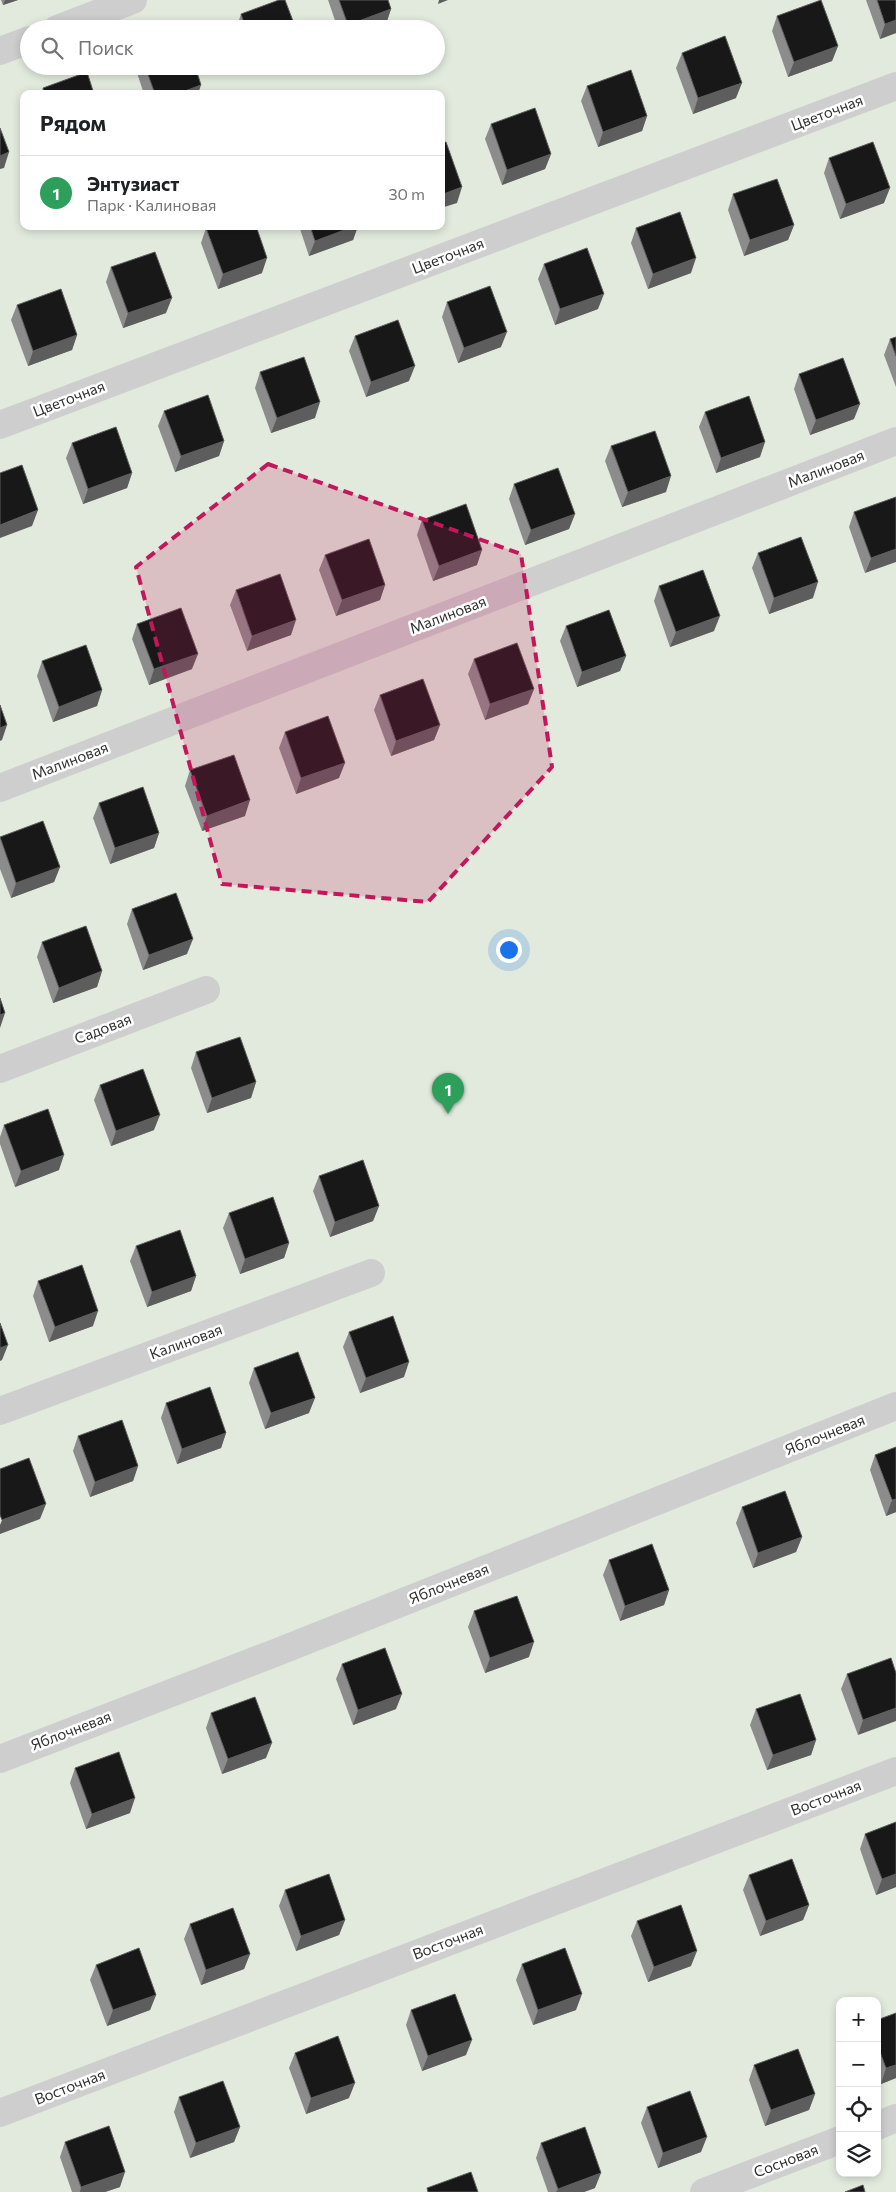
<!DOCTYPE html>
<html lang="ru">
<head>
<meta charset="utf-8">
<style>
	:root { --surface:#fff; --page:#f2f2f2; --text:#202124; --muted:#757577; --line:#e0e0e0; --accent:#de4d3e }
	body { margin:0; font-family:Commissioner,sans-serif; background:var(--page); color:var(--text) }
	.controls { position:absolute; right:15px; bottom:15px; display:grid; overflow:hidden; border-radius:10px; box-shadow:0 2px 8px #0003 }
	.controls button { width:45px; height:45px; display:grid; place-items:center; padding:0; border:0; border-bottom:1px solid var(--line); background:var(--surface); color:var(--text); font:25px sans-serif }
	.you { position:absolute; left:508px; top:949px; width:18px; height:18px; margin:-12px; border:4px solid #fff; border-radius:50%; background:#1a73e8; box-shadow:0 0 0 8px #1a73e833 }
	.badge { display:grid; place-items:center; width:32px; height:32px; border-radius:50%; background:var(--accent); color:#fff; font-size:16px; font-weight:700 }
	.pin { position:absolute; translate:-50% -41px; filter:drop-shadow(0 1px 2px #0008) }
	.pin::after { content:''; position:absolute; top:26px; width:18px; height:15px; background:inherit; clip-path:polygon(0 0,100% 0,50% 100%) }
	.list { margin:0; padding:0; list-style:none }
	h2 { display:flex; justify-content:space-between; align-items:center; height:65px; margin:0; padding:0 20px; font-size:21px }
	h2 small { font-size:16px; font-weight:400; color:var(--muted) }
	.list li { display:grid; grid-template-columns:32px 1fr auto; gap:15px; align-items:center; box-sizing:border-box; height:75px; padding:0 20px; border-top:1px solid var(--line) }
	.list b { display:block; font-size:19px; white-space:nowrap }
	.list p { margin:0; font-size:16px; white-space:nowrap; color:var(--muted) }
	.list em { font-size:16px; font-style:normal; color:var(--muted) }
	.icon { flex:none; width:28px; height:28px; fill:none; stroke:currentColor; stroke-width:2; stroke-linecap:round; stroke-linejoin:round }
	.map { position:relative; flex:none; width:896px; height:2192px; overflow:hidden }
	.search { position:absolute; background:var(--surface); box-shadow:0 2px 8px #0003; left:20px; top:20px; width:425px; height:55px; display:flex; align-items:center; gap:12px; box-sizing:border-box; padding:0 18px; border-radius:28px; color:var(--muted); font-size:19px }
	.panel { position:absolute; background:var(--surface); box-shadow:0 2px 8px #0003; left:20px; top:90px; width:425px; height:140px; border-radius:10px }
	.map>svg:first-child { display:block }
	.green { fill:#e2eade; fill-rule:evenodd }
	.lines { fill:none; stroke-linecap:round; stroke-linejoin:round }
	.street { stroke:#cecece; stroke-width:28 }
	.wall { fill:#8c8c8c }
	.shaded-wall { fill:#5d5d5d }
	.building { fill:#181818; stroke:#5d5d5d }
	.marked { fill:#c2185b; fill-opacity:0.2; stroke:#c2185b; stroke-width:4; stroke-dasharray:10 6; stroke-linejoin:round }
	.labels { text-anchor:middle; stroke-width:5; stroke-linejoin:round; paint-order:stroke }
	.street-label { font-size:15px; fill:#313131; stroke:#fff }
</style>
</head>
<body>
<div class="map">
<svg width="896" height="2192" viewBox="0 0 896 2192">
	<rect width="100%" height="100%" fill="#fff"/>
	<path class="green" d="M0,0h896v2192h-896zM29,29h407v37h-407zM24,94h417v132h-417zM840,2001h37v172h-37z"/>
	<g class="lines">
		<g class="street">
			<polyline points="57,29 133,0"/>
			<polyline points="0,51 29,40"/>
			<polyline points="0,425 896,86"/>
			<polyline points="0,788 896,441"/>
			<polyline points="0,1069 206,990"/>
			<polyline points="0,1411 371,1273"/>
			<polyline points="0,1759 275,1653 896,1406"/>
			<polyline points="0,2113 896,1771"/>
			<polyline points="877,2126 896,2118"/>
			<polyline points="704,2192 840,2140"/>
		</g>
	</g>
	<g class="wall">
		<polygon points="1,0 18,0 3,5"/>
		<polygon points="328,0 388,0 391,9 386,24 374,29 338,29"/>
		<polygon points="866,0 896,0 896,33 880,39"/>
		<polygon points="241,14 296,29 236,29"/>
		<polygon points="777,16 838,46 832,61 788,77 772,31"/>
		<polygon points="682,53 736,98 693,114 676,68"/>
		<polygon points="137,66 195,66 198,94 144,94 136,70"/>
		<polygon points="249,66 276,66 252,75"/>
		<polygon points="587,86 647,116 642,131 598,147 581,101"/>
		<polygon points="43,88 94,94 41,94"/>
		<polygon points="491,124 551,154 545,169 502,185 485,139"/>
		<polygon points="829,158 884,203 840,219 824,173"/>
		<polygon points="733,194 794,225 788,240 744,256 728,210"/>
		<polygon points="299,226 358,226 353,240 309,256"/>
		<polygon points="206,228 262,273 218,289 201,243"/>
		<polygon points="636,228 691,273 648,289 631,243"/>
		<polygon points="544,264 598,309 555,325 538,279"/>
		<polygon points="111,267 166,313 123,328 106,282"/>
		<polygon points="447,302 501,347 458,363 442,317"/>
		<polygon points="17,305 77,335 72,350 28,366 11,320"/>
		<polygon points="355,336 409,381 366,397 349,351"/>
		<polygon points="896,337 896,387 884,355 890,339"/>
		<polygon points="260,372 315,418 271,433 255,388"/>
		<polygon points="799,374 854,419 810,435 794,389"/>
		<polygon points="164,411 224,441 219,456 175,472 158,426"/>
		<polygon points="705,412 760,457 716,473 699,427"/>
		<polygon points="72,443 132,473 127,488 83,504 66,458"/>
		<polygon points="611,446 666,492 622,507 605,461"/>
		<polygon points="514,484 575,514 569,529 525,545 509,499"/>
		<polygon points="896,497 865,573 849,527 854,512"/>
		<polygon points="422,520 477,565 433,581 417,535"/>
		<polygon points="758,553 813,598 769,614 752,568"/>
		<polygon points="325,555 385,585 380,600 336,616 319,570"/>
		<polygon points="659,586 714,631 670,647 654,601"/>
		<polygon points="236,590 291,635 247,651 230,605"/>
		<polygon points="137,624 192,669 149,685 132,639"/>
		<polygon points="566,626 626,656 620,671 577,687 560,641"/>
		<polygon points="474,659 534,689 528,704 485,720 468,674"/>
		<polygon points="42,661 102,690 97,706 53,722 37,676"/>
		<polygon points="380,695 440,725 434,740 391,756 374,710"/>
		<polygon points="285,732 339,778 296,794 279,748"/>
		<polygon points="190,770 245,816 202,831 185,786"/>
		<polygon points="99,803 159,833 154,848 110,864 93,818"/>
		<polygon points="0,837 60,867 54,882 11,898 0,869"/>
		<polygon points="132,909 187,954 143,970 127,924"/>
		<polygon points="42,942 102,971 97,987 53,1003 37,957"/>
		<polygon points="196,1052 256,1082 251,1098 207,1113 191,1068"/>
		<polygon points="100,1085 154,1130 111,1146 94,1100"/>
		<polygon points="4,1125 59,1170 15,1187 0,1144 0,1137"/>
		<polygon points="319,1176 379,1206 373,1221 330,1237 313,1191"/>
		<polygon points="229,1213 289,1243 284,1258 240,1274 223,1228"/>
		<polygon points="136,1246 196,1276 191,1291 147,1307 130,1261"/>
		<polygon points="38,1281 93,1326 49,1342 33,1296"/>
		<polygon points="349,1332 404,1377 360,1393 343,1347"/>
		<polygon points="254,1368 309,1413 265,1429 249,1383"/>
		<polygon points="166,1403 226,1433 221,1448 177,1464 161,1418"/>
		<polygon points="78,1436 138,1466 133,1481 90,1497 73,1451"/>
		<polygon points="875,1455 896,1512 886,1516 870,1470"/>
		<polygon points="742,1507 802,1537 796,1552 753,1568 736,1523"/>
		<polygon points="609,1560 669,1590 664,1605 620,1621 603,1575"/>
		<polygon points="474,1611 529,1657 485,1673 468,1627"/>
		<polygon points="891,1658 858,1735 841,1689 847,1674"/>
		<polygon points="342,1664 396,1709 353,1725 336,1679"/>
		<polygon points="756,1709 816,1740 811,1755 767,1770 750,1725"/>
		<polygon points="211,1713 266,1758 222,1774 206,1728"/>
		<polygon points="75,1768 130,1813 86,1829 70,1783"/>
		<polygon points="896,1822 896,1887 876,1895 860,1849 865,1834"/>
		<polygon points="749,1875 809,1905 803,1920 760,1936 743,1890"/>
		<polygon points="285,1890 345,1920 339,1935 296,1951 279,1906"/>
		<polygon points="637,1921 691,1966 648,1982 631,1936"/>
		<polygon points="190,1924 250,1954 244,1969 201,1985 184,1939"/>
		<polygon points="522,1964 576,2010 533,2025 516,1980"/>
		<polygon points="96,1965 156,1995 150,2010 107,2026 90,1980"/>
		<polygon points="411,2010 466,2055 422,2071 406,2025"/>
		<polygon points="877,2020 896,2078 881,2084 877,2074"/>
		<polygon points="295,2053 349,2098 306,2114 289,2068"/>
		<polygon points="754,2065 815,2094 809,2110 765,2126 749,2080"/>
		<polygon points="179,2097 240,2127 234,2142 190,2158 174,2112"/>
		<polygon points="647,2107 701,2152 658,2168 641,2123"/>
		<polygon points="65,2142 120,2187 105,2192 72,2192 60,2157"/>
		<polygon points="541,2143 595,2188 584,2192 548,2192 536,2158"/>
	</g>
	<g class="shaded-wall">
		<polygon points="5,0 18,0 3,5"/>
		<polygon points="439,0 448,0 438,4"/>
		<polygon points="391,9 386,24 374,29 347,29 348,25"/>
		<polygon points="896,20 896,33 880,39 885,24"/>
		<polygon points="838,46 832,61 788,77 794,62"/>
		<polygon points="255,66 276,66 252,75"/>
		<polygon points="742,83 736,98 693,114 698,98"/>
		<polygon points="201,85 198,94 177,94"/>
		<polygon points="647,116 642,131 598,147 603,132"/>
		<polygon points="9,152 4,168 0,169 0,156"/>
		<polygon points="551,154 545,169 502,185 507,170"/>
		<polygon points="462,187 457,203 441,208 441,195"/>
		<polygon points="890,188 884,203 840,219 846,204"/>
		<polygon points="794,225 788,240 744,256 750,240"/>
		<polygon points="355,226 358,226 353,240 309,256 315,241"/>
		<polygon points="267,258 262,273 218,289 223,274"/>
		<polygon points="696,258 691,273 648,289 653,274"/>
		<polygon points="604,294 598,309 555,325 560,309"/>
		<polygon points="172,298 166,313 123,328 128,313"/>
		<polygon points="507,332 501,347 458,363 464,348"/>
		<polygon points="77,335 72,350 28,366 33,351"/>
		<polygon points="415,366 409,381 366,397 371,382"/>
		<polygon points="320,402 315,418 271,433 277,418"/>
		<polygon points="860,404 854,419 810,435 816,420"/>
		<polygon points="224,441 219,456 175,472 181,456"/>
		<polygon points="765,442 760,457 716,473 721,458"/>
		<polygon points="132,473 127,488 83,504 88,489"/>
		<polygon points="671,476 666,492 622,507 628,492"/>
		<polygon points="38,510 32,526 0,538 0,525"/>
		<polygon points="575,514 569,529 525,545 531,530"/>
		<polygon points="896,549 896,562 865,573 871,558"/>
		<polygon points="482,550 477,565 433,581 439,566"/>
		<polygon points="818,582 813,598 769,614 774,598"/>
		<polygon points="385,585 380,600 336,616 342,600"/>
		<polygon points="720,616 714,631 670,647 676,632"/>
		<polygon points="296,620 291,635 247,651 252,636"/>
		<polygon points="198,654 192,669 149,685 154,669"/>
		<polygon points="626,656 620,671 577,687 582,672"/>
		<polygon points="534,689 528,704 485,720 490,704"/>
		<polygon points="102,690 97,706 53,722 59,707"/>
		<polygon points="7,725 2,740 0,741 0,728"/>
		<polygon points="440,725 434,740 391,756 396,741"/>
		<polygon points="345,763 339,778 296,794 301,778"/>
		<polygon points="250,800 245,816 202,831 207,816"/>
		<polygon points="159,833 154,848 110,864 115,848"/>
		<polygon points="60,867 54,882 11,898 16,883"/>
		<polygon points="193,939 187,954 143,970 149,955"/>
		<polygon points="102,971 97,987 53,1003 59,988"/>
		<polygon points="5,1013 0,1028 0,1015"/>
		<polygon points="256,1082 251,1098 207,1113 212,1098"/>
		<polygon points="160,1115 154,1130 111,1146 116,1131"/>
		<polygon points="64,1155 59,1170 15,1187 21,1171"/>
		<polygon points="379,1206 373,1221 330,1237 335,1222"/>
		<polygon points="289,1243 284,1258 240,1274 245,1259"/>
		<polygon points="196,1276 191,1291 147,1307 152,1292"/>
		<polygon points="98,1311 93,1326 49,1342 55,1327"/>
		<polygon points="8,1345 2,1360 0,1361 0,1348"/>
		<polygon points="409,1362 404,1377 360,1393 366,1378"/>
		<polygon points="315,1398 309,1413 265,1429 271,1413"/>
		<polygon points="226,1433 221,1448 177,1464 182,1449"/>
		<polygon points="138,1466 133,1481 90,1497 95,1482"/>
		<polygon points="896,1499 896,1512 886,1516 892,1500"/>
		<polygon points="46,1504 40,1519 0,1534 0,1525 2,1520"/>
		<polygon points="802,1537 796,1552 753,1568 758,1553"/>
		<polygon points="669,1590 664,1605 620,1621 625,1606"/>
		<polygon points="534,1642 529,1657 485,1673 490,1658"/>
		<polygon points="402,1694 396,1709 353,1725 358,1710"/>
		<polygon points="896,1708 896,1721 858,1735 863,1720"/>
		<polygon points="816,1740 811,1755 767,1770 773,1755"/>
		<polygon points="272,1743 266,1758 222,1774 228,1759"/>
		<polygon points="135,1798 130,1813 86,1829 92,1814"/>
		<polygon points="896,1874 896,1887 876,1895 882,1879"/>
		<polygon points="809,1905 803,1920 760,1936 766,1921"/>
		<polygon points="345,1920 339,1935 296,1951 301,1936"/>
		<polygon points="697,1951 691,1966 648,1982 654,1967"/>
		<polygon points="250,1954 244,1969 201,1985 206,1970"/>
		<polygon points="582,1994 576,2010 533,2025 538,2010"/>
		<polygon points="156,1995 150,2010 107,2026 113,2010"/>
		<polygon points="472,2040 466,2055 422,2071 428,2056"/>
		<polygon points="896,2065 896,2078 881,2084 886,2068"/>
		<polygon points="355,2083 349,2098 306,2114 311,2098"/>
		<polygon points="815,2094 809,2110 765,2126 771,2110"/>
		<polygon points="240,2127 234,2142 190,2158 196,2143"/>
		<polygon points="707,2137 701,2152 658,2168 663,2153"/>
		<polygon points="125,2172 120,2187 105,2192 80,2192 81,2187"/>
		<polygon points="601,2173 595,2188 584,2192 556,2192 558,2189"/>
	</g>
	<g class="building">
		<polygon points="279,0 285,0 296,29 246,29 241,14"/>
		<polygon points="339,0 388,0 391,9 348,25"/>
		<polygon points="821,0 838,46 794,62 777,16"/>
		<polygon points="877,0 896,0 896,20 885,24"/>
		<polygon points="725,36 742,83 698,98 682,53"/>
		<polygon points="145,66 195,66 201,85 177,94 155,94"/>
		<polygon points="631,70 647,116 603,132 587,86"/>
		<polygon points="87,72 94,94 45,94 43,88"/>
		<polygon points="535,108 551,154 507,170 491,124"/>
		<polygon points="0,128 9,152 0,156"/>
		<polygon points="446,142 462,187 441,195 441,143"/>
		<polygon points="873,142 890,188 846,204 829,158"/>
		<polygon points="777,179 794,225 750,240 733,194"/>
		<polygon points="680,212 696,258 653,274 636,228"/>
		<polygon points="211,226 256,226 267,258 223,274 206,228"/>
		<polygon points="310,226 355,226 315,241"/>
		<polygon points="587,248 604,294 560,309 544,264"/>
		<polygon points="155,252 172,298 128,313 111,267"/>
		<polygon points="490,286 507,332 464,348 447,302"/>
		<polygon points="61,289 77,335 33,351 17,305"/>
		<polygon points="398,320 415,366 371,382 355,336"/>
		<polygon points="896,337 896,356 890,339"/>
		<polygon points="304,357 320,402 277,418 260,372"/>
		<polygon points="843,358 860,404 816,420 799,374"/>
		<polygon points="208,395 224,441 181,456 164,411"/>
		<polygon points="749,396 765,442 721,458 705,412"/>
		<polygon points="116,427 132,473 88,489 72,443"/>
		<polygon points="655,431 671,476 628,492 611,446"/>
		<polygon points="22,465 38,510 0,525 0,473"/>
		<polygon points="558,468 575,514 531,530 514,484"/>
		<polygon points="896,497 896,549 871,558 854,512"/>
		<polygon points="466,504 482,550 439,566 422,520"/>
		<polygon points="801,537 818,582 774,598 758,553"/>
		<polygon points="369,539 385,585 342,600 325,555"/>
		<polygon points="703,570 720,616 676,632 659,586"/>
		<polygon points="280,574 296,620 252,636 236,590"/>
		<polygon points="181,608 198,654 154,669 137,624"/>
		<polygon points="609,610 626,656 582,672 566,626"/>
		<polygon points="517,643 534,689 490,704 474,659"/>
		<polygon points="86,645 102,690 59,707 42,661"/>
		<polygon points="423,679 440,725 396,741 380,695"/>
		<polygon points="0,705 7,725 0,728"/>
		<polygon points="328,716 345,763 301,778 285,732"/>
		<polygon points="234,755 250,800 207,816 190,770"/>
		<polygon points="143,787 159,833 115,848 99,803"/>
		<polygon points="43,821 60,867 16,883 0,837"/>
		<polygon points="176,893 193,939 149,955 132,909"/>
		<polygon points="86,926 102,971 59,988 42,942"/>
		<polygon points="0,998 5,1013 0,1015"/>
		<polygon points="240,1037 256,1082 212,1098 196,1052"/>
		<polygon points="143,1069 160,1115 116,1131 100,1085"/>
		<polygon points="48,1109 64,1155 21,1171 4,1125"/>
		<polygon points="363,1160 379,1206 335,1222 319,1176"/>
		<polygon points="273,1197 289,1243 245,1259 229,1213"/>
		<polygon points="180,1230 196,1276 152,1292 136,1246"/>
		<polygon points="82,1265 98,1311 55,1327 38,1281"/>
		<polygon points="393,1316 409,1362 366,1378 349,1332"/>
		<polygon points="0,1323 8,1345 0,1348"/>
		<polygon points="298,1352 315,1398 271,1413 254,1368"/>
		<polygon points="210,1387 226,1433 182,1449 166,1403"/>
		<polygon points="122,1420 138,1466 95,1482 78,1436"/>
		<polygon points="896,1447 896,1499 892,1500 875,1455"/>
		<polygon points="29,1458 46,1504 2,1520 0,1515 0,1469"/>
		<polygon points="785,1491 802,1537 758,1553 742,1507"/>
		<polygon points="652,1544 669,1590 625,1606 609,1560"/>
		<polygon points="517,1596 534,1642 490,1658 474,1611"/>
		<polygon points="385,1648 402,1694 358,1710 342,1664"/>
		<polygon points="891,1658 896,1673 896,1708 863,1720 847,1674"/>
		<polygon points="800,1694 816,1740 773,1755 756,1709"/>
		<polygon points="255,1697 272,1743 228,1759 211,1713"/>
		<polygon points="119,1752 135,1798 92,1814 75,1768"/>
		<polygon points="896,1822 896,1874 882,1879 865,1834"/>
		<polygon points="792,1859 809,1905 766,1921 749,1875"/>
		<polygon points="329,1874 345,1920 301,1936 285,1890"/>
		<polygon points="681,1905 697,1951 654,1967 637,1921"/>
		<polygon points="233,1908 250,1954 206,1970 190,1924"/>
		<polygon points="139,1948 156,1995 113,2010 96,1965"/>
		<polygon points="565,1948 582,1994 538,2010 522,1964"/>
		<polygon points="455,1994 472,2040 428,2056 411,2010"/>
		<polygon points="896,2013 896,2065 886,2068 877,2044 877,2020"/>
		<polygon points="338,2036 355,2083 311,2098 295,2053"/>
		<polygon points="798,2049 815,2094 771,2110 754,2065"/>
		<polygon points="223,2081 240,2127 196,2143 179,2097"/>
		<polygon points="690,2091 707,2137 663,2153 647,2107"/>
		<polygon points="109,2126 125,2172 81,2187 65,2142"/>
		<polygon points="585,2127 601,2173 558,2189 541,2143"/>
		<polygon points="471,2172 478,2192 428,2192 427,2188"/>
		<polygon points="863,2185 865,2192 845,2192"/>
	</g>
	<path class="marked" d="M268,464l253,90 31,213 -124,135 -206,-18 -86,-317z"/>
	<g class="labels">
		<g class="street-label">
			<text transform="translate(827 113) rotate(-21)" y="5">Цветочная</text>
			<text transform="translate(448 256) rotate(-21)" y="5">Цветочная</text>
			<text transform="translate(69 399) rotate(-21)" y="5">Цветочная</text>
			<text transform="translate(826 469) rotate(-21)" y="5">Малиновая</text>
			<text transform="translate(448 615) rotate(-21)" y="5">Малиновая</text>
			<text transform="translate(70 761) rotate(-21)" y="5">Малиновая</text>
			<text transform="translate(103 1029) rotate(-21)" y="5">Садовая</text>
			<text transform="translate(186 1342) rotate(-20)" y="5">Калиновая</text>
			<text transform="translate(825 1435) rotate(-22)" y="5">Яблочневая</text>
			<text transform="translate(449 1584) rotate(-22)" y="5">Яблочневая</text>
			<text transform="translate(71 1731) rotate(-21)" y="5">Яблочневая</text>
			<text transform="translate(826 1798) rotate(-21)" y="5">Восточная</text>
			<text transform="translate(448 1942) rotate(-21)" y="5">Восточная</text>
			<text transform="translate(70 2087) rotate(-21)" y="5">Восточная</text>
			<text transform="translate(786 2161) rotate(-21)" y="5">Сосновая</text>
		</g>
	</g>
</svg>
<div class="controls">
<button>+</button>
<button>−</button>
<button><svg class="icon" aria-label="locate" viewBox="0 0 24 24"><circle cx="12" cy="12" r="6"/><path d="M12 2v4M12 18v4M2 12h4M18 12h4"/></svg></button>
<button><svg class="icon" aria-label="layers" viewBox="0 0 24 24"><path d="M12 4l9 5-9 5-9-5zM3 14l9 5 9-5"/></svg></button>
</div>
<div class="you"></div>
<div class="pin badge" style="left:448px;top:1114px;background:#2e9e5b">1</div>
<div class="search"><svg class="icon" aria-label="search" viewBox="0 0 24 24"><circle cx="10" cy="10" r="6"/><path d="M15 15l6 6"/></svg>Поиск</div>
<section class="panel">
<h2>Рядом<small></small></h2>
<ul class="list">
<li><span class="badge" style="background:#2e9e5b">1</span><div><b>Энтузиаст</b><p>Парк · Калиновая</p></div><em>30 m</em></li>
</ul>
</section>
</div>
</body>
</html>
